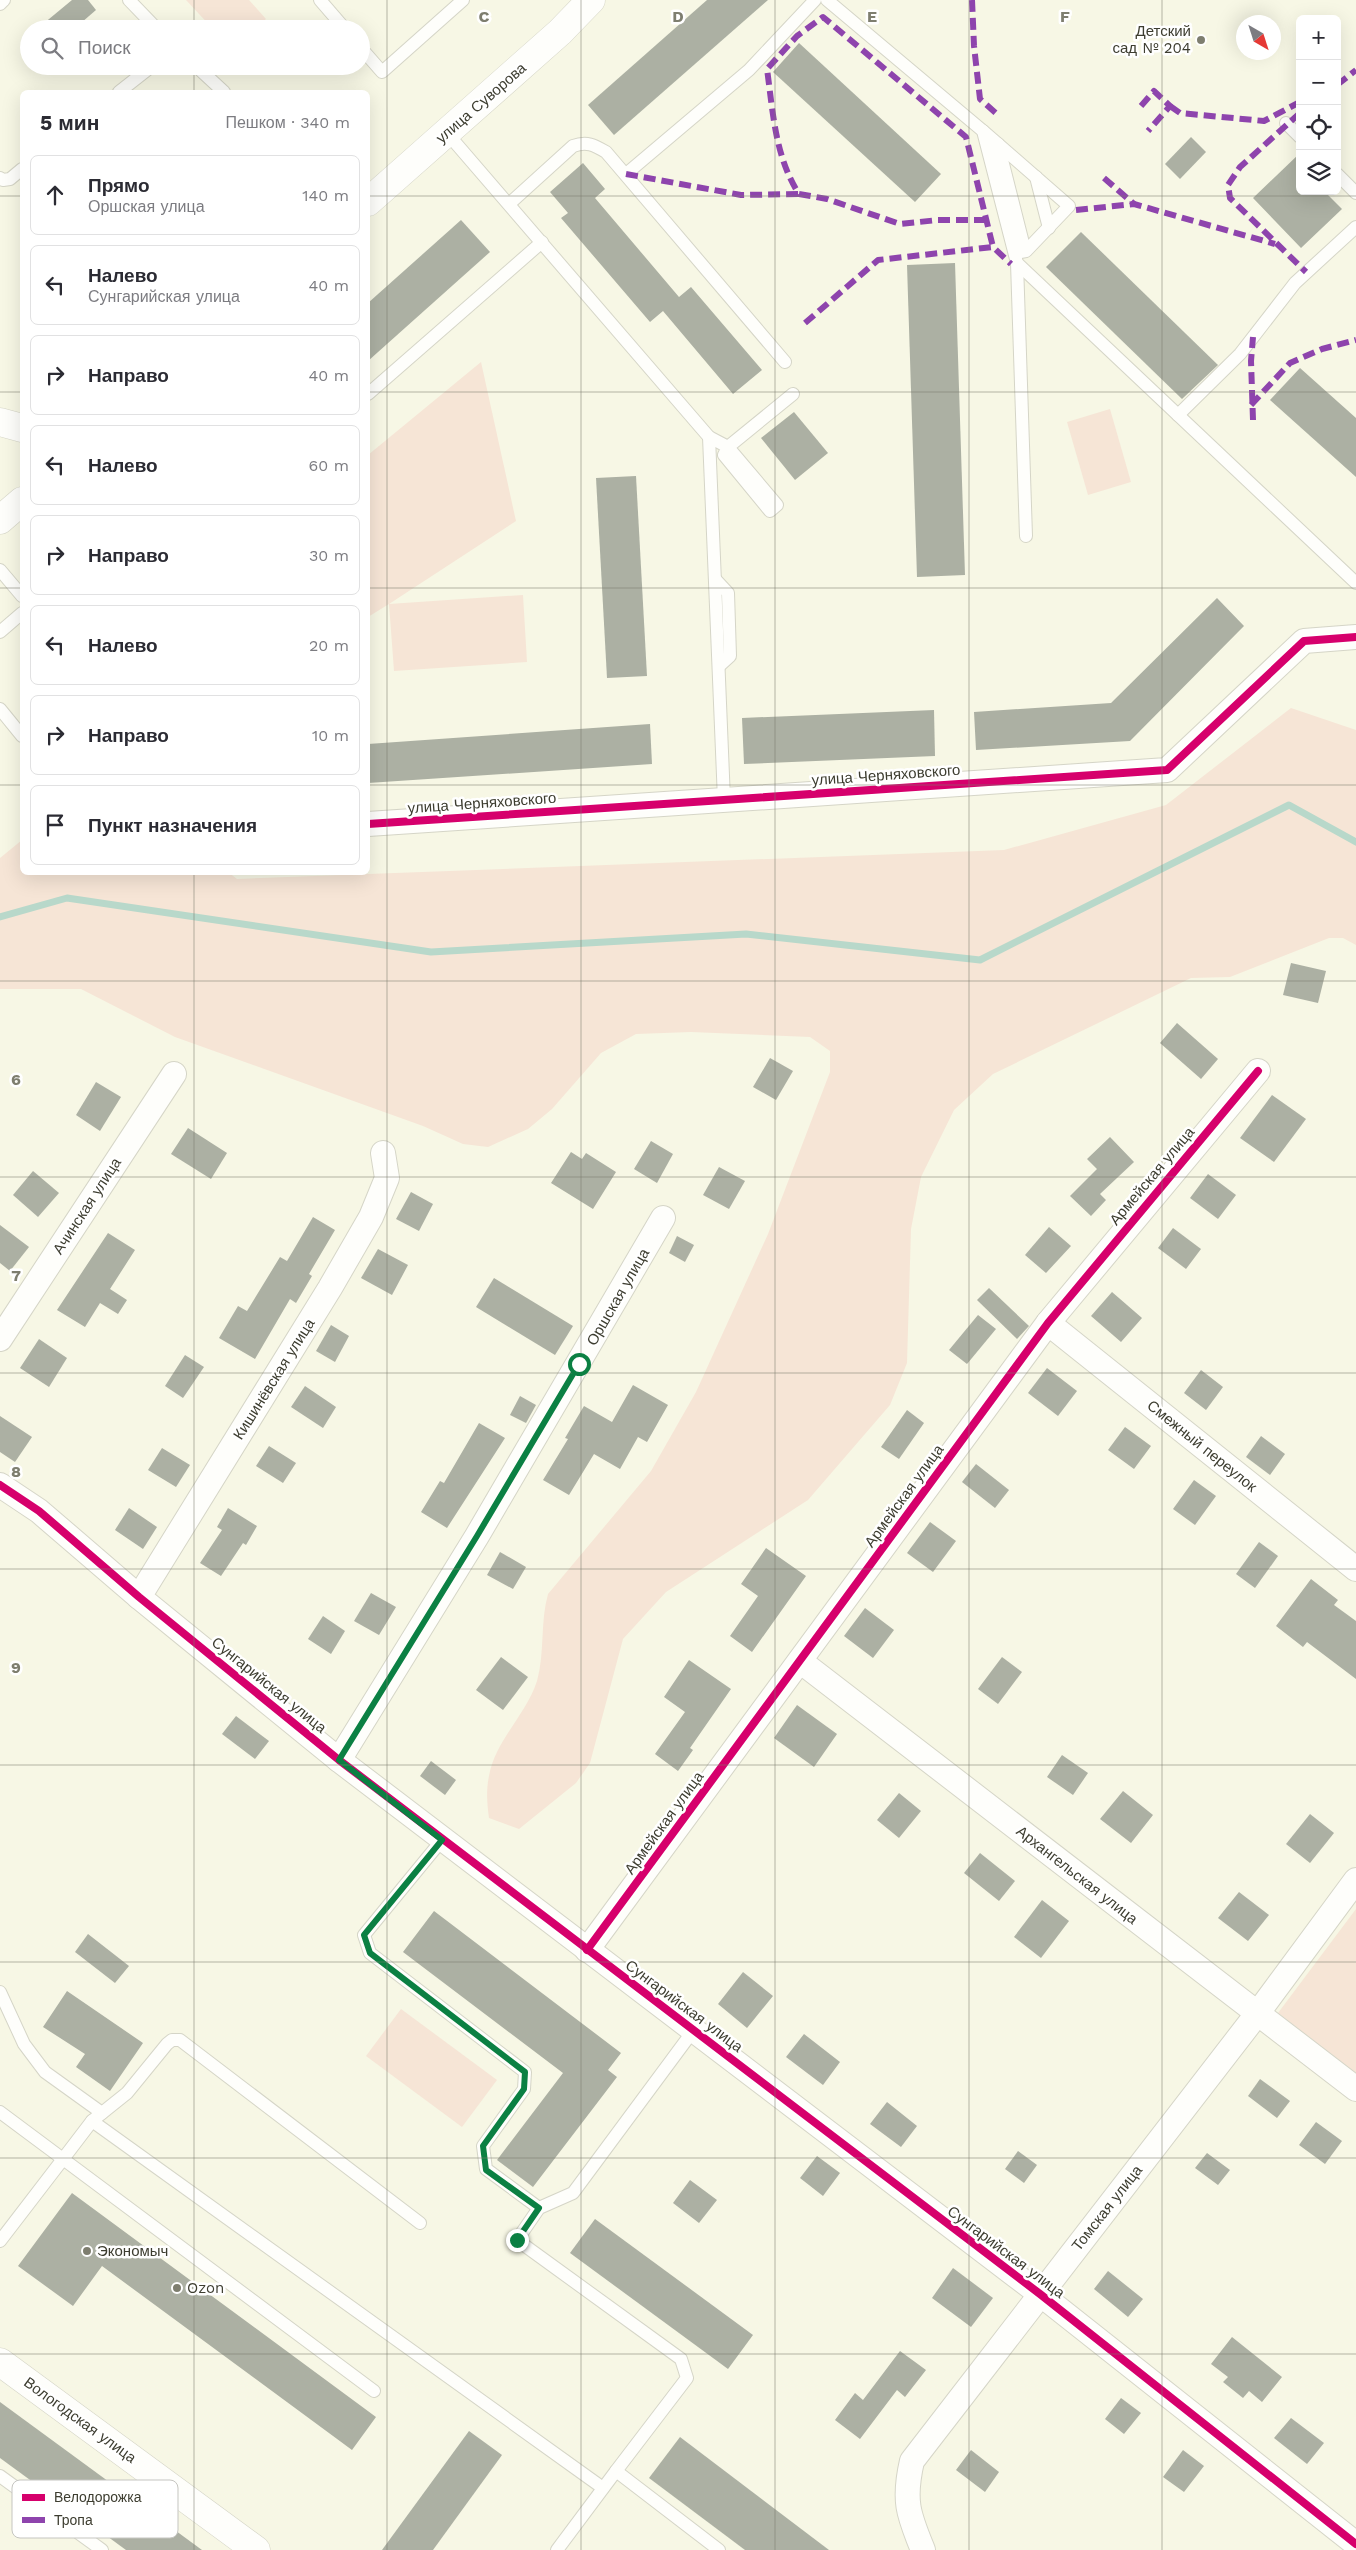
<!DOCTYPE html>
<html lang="ru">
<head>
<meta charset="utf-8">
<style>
	:root { --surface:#fff; --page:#f2f2f3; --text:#2b2b33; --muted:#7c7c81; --line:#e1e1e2 }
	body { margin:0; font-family:"Work Sans",sans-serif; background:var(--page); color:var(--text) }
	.controls { position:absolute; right:15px; top:15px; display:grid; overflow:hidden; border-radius:8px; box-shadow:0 5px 20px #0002 }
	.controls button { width:45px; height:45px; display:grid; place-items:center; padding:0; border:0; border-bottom:1px solid var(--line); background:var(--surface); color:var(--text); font:25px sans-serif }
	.compass { position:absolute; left:1236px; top:15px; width:45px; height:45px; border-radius:50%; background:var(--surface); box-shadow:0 5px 20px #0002; rotate:141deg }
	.stop { position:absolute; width:15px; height:15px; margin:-11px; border:4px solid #0b8043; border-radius:50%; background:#fff }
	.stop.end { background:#0b8043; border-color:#fff; box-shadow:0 1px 5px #0008 }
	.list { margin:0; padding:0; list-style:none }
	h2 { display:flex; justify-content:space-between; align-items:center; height:65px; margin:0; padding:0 20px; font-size:21px }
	h2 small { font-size:16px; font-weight:400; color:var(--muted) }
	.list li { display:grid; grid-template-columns:32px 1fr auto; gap:15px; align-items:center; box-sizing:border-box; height:80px; margin:0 10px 10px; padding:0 10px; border:1px solid var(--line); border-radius:8px }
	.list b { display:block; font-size:19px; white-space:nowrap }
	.list p { margin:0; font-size:16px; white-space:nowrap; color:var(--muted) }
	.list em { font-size:16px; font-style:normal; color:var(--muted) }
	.icon { flex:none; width:28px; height:28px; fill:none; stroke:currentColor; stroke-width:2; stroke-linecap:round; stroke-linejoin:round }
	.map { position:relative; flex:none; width:1356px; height:2550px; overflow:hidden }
	.search { position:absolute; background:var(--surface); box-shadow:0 5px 20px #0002; left:20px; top:20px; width:350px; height:55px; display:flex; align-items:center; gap:12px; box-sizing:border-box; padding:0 18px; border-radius:28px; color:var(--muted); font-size:19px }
	.panel { position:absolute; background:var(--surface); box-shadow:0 5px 20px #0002; left:20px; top:90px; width:350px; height:785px; border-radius:8px }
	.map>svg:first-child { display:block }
	.green { fill:#f6e5d6 }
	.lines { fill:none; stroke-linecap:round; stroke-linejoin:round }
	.stream { stroke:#b8d8ca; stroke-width:7 }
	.building { fill:#acb0a3 }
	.lane-casing { stroke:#d5d5c7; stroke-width:14 }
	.street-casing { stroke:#d5d5c7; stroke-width:26 }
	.secondary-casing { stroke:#d5d5c7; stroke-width:29 }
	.lane { stroke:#fefefb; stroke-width:12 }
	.street { stroke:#fefefb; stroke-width:24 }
	.secondary { stroke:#fefefb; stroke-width:28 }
	.quiet { stroke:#8e44ad; stroke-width:6; stroke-dasharray:12 6; stroke-linecap:butt }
	.cycleway-casing { stroke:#fff; stroke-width:11 }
	.cycleway { stroke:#d6006c; stroke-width:8 }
	.route { stroke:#0b8043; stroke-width:6 }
	.grid { fill:none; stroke:#7e7e6f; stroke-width:1; stroke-opacity:0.55 }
	.poi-dot { fill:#7e7e6f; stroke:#fff; stroke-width:2 }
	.labels { text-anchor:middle; stroke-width:5; stroke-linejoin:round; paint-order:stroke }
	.poi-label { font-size:15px; fill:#3d3d30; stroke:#fff; text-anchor:start }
	.street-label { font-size:15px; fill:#3d3d30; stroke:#fff }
	.key { fill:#fff; stroke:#c5c5c1; stroke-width:1 }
	.key-label { font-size:14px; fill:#3d3d30 }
	.grid-label { font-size:16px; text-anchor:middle; font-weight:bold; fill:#7e7e6f; stroke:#fff; stroke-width:5; stroke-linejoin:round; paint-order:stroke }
</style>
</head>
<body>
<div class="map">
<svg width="1356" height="2550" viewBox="0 0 1356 2550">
	<rect width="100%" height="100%" fill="#f7f7e5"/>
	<g class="green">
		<polygon points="186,0 249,0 266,19 255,29 213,29"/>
		<polygon points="481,362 516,521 389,604 523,595 527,662 394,671 389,604 368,617 368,455"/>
		<polygon points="1110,409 1131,482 1088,495 1067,422"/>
		<path d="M1291,708l65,22v215l-13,-7h-14l-99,39 -39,1 -198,96 -39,36 -33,67 -10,52 -4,134 -17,42 -82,95 -142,92 -43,47 -33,124 -14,20 -57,46 -30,-11c-2,-14 -3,-28 0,-42 6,-35 37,-61 48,-95 8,-28 3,-59 11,-87l103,-123 45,-79 72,-158 62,-162v-21l-20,-14 -119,-5 -55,2 -35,19 -49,56 -24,20 -40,18 -25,-3 -40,-18 -248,-89 -94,-48h-81v-131l22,-18v32h206l9,7 767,-29 162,-45z"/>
		<polygon points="1356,1909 1356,2073 1278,2013"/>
		<polygon points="401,2009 497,2080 462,2127 366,2056"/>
	</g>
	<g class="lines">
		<polyline class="stream" points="0,917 67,898 431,952 746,934 980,960 1289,805 1356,842"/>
	</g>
	<g class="building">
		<polygon points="72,0 88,0 96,10 74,29 37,29"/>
		<polygon points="707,0 768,0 614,135 588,105"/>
		<polygon points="799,43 941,174 915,202 773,72"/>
		<polygon points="1191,137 1206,152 1180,179 1165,164"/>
		<polygon points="1300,153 1300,191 1324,191 1342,209 1301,248 1253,198"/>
		<polygon points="583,163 605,189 595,198 679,297 691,287 762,370 733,394 663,311 650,322 561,218 568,213 550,192"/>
		<polygon points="461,220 490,252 368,361 368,303"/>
		<polygon points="1081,232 1218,365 1182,399 1046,267"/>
		<polygon points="955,263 965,575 917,577 907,265"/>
		<polygon points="1300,368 1356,418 1356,477 1270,400"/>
		<polygon points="794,412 828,453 795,480 761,438"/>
		<polygon points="636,476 647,676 607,678 596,478"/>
		<polygon points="1217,598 1244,626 1130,741 976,750 974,712 1111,703"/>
		<polygon points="934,710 935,756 744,764 742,718"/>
		<polygon points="650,724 652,764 368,783 368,744"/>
		<polygon points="1291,963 1326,971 1318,1003 1283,995"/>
		<polygon points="1177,1023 1218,1059 1201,1079 1160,1043"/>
		<polygon points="770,1058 793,1071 776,1100 753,1087"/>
		<polygon points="96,1082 121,1097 100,1131 76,1115"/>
		<polygon points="1272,1095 1306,1119 1274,1162 1240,1138"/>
		<polygon points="188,1128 227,1153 211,1179 171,1154"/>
		<polygon points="1110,1137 1134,1162 1100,1194 1106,1200 1091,1216 1070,1196 1097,1169 1087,1159"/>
		<polygon points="651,1141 673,1154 657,1183 634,1169"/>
		<polygon points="571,1152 582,1159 586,1153 616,1172 593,1209 551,1183"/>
		<polygon points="719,1167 745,1181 729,1209 703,1195"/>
		<polygon points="33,1171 59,1193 38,1217 13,1195"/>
		<polygon points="1208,1174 1236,1195 1218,1219 1190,1198"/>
		<polygon points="411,1192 433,1204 419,1231 396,1219"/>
		<polygon points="313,1217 335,1230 309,1274 312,1276 296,1303 290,1299 255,1359 219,1338 238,1306 247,1311 280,1257 287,1261"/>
		<polygon points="0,1225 29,1247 10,1271 0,1263"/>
		<polygon points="1049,1227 1071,1246 1046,1273 1025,1255"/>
		<polygon points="1173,1228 1201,1249 1186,1269 1158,1248"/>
		<polygon points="108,1233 135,1250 110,1289 127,1300 118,1314 100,1303 85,1327 57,1310"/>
		<polygon points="677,1236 694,1245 685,1262 669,1253"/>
		<polygon points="378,1249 408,1265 392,1295 361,1278"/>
		<polygon points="494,1278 573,1326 555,1355 476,1307"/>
		<polygon points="989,1288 1029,1326 1017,1339 977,1300"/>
		<polygon points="1112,1292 1142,1318 1121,1342 1091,1316"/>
		<polygon points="978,1315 996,1329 967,1364 949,1350"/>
		<polygon points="331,1325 349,1336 335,1362 316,1351"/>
		<polygon points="39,1339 67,1358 49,1387 20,1368"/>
		<polygon points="185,1355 204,1367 183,1398 165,1386"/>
		<polygon points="1047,1368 1077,1391 1058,1416 1028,1393"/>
		<polygon points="1201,1370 1223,1387 1206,1410 1184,1393"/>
		<polygon points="633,1385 668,1405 647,1442 638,1437 620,1469 594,1454 569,1495 543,1480 568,1439 565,1438 584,1406 612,1422"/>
		<polygon points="305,1386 336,1407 323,1428 291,1407"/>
		<polygon points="520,1396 536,1405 526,1423 510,1415"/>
		<polygon points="907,1410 924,1423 899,1459 881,1447"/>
		<polygon points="0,1416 32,1437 15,1462 0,1452"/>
		<polygon points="479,1423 505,1438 447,1528 421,1512 440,1481 444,1483"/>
		<polygon points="1125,1427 1151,1446 1134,1469 1108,1450"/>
		<polygon points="1261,1436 1285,1454 1270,1475 1246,1457"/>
		<polygon points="269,1446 296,1463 283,1483 256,1466"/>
		<polygon points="162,1448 190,1465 176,1487 148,1470"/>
		<polygon points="976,1464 1009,1490 995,1508 962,1482"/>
		<polygon points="1194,1480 1216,1496 1195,1525 1173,1509"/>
		<polygon points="129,1508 157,1527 143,1549 115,1530"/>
		<polygon points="228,1508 257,1526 246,1545 243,1543 221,1576 200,1563 222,1530 217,1527"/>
		<polygon points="930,1522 956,1541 933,1572 907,1553"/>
		<polygon points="1259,1542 1278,1556 1255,1588 1236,1574"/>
		<polygon points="766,1548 806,1576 752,1652 730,1636 758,1596 741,1584"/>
		<polygon points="500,1552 526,1567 513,1589 487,1575"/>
		<polygon points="1311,1579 1338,1600 1334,1605 1356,1621 1356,1679 1307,1642 1303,1647 1276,1626"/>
		<polygon points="371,1593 396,1607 379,1635 354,1621"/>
		<polygon points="865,1608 894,1630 873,1658 844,1636"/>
		<polygon points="323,1616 345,1631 331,1654 308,1639"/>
		<polygon points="501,1657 528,1677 503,1710 476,1690"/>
		<polygon points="1002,1657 1022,1672 998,1704 978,1689"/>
		<polygon points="689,1660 731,1689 690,1748 693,1750 678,1771 655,1754 685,1712 664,1697"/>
		<polygon points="797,1705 837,1734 814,1767 774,1738"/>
		<polygon points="236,1716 269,1741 255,1759 222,1734"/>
		<polygon points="1062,1755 1088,1773 1073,1795 1047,1777"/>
		<polygon points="431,1761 456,1780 445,1795 420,1776"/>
		<polygon points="1123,1791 1153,1815 1131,1843 1100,1819"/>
		<polygon points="899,1793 921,1811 899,1838 877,1820"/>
		<polygon points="1310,1814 1334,1833 1310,1863 1286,1844"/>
		<polygon points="980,1853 1015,1881 999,1901 964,1873"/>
		<polygon points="1239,1892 1269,1915 1248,1941 1218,1918"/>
		<polygon points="1042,1900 1069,1921 1041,1958 1014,1937"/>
		<polygon points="434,1911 621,2053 608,2070 617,2077 533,2187 497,2160 563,2073 403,1952"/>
		<polygon points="88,1934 129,1966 115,1983 75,1952"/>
		<polygon points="743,1972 773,1996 747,2028 718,2004"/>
		<polygon points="67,1991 143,2043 110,2091 76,2067 85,2054 43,2027"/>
		<polygon points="804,2034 840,2062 823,2085 786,2057"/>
		<polygon points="1260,2079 1290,2101 1277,2118 1248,2096"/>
		<polygon points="887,2102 917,2126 901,2147 870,2124"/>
		<polygon points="1316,2122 1342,2141 1325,2164 1299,2145"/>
		<polygon points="1018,2151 1037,2165 1024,2183 1005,2169"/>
		<polygon points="1207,2153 1230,2170 1218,2185 1195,2168"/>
		<polygon points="817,2156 840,2173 823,2196 800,2178"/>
		<polygon points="690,2180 717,2200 699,2223 673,2203"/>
		<polygon points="72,2193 376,2417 352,2450 102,2266 73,2306 18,2266"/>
		<polygon points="595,2219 753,2335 728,2369 570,2253"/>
		<polygon points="953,2268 993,2298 971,2327 932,2298"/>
		<polygon points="1108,2271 1143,2299 1128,2317 1094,2289"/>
		<polygon points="1232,2337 1282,2377 1262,2402 1249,2391 1243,2398 1223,2382 1228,2377 1211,2364"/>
		<polygon points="900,2351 926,2370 905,2397 897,2390 860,2439 835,2420 855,2393 863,2400"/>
		<polygon points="1121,2398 1141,2413 1124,2434 1105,2419"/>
		<polygon points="0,2402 202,2550 126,2550 0,2458"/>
		<polygon points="1291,2418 1324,2443 1307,2464 1274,2438"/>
		<polygon points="469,2431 502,2455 433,2550 382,2550"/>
		<polygon points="680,2437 829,2550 745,2550 649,2478"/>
		<polygon points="971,2450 999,2472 985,2492 956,2470"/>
		<polygon points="1183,2450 1204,2466 1184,2492 1163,2477"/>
	</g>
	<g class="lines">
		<g class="lane-casing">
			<g id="lane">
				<polyline points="129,0 157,29"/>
				<polyline points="320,0 345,29"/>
				<polyline points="827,0 983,131 1017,263 1356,583"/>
				<polyline points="0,4 4,0"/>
				<polyline points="361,48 382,72 463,0"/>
				<polyline points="196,66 224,92"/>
				<polyline points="119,92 152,66"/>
				<polyline points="1286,123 1300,137"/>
				<polyline points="983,131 1069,206 1026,251 1015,253"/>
				<polyline points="447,133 709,437 724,800"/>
				<polyline points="998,144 1025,251"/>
				<polyline points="626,174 749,70 815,0"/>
				<polyline points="1337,174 1356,193"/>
				<polyline points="1036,177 1049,228"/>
				<polyline points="0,178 3,180 10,179 22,169"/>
				<path d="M509,204l64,-58c14,-5 21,-1 33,6l179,210"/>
				<polyline points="1017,263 1026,536"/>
				<polyline points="368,394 542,242"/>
				<polyline points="1178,415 1240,354 1295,283 1356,227"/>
				<polyline points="709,437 728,447 777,505 770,511 724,455 728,447 793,394"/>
				<polyline points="0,570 22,596"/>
				<polyline points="715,579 728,593 730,656 719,666"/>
				<polyline points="0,632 22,613"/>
				<polyline points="0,709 22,736"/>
				<polyline points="442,1840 364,1935 370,1953 525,2072 524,2089 483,2146 486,2169 539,2208"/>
				<polyline points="0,1992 24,2044 45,2072 102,2113"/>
				<polyline points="0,2112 63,2159 92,2121 127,2093 167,2044 172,2040 180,2040 420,2223"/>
				<polyline points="92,2121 603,2488"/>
				<polyline points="0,2241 63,2159 374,2391"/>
				<polyline points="616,2471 687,2378 681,2359 517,2240 539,2208 573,2193 693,2031"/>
				<polyline points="0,2476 102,2550"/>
				<polyline points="557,2550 616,2471 719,2550"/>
			</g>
		</g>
		<g class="street-casing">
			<g id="street">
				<polyline points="368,824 1167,770 1304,641 1356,637"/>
				<polyline points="1048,1323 1356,1569"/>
				<polyline points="0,1339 174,1074"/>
				<polyline points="0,1485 39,1511 139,1597 339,1760 1040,2294 1356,2544"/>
				<polyline points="139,1597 330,1288 371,1217 387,1178 383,1153"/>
				<polyline points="800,1661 1356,2089"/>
				<polyline points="339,1760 477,1536 663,1218"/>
				<polyline points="587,1950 1048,1323 1258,1071"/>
				<path d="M923,2550c-15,-36 -20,-50 -11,-89l345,-447 99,-134"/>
			</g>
		</g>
		<g class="secondary-casing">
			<g id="secondary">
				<polyline points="368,202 560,32 591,0"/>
				<polyline points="0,422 22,428"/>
				<polyline points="0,520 22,501"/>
				<polyline points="0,2362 256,2550"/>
			</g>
		</g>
		<use href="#lane" class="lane"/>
		<use href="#street" class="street"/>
		<use href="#secondary" class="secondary"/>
		<g class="quiet">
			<polyline points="972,0 974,46 980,99 997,114"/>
			<polyline points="1337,85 1356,70"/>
			<polyline points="1141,106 1154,91 1170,106 1148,131"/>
			<polyline points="1170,106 1180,113 1264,121 1300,102"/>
			<polyline points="1300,113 1240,167 1228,185 1230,198 1306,272"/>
			<polyline points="626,174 741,195 799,194"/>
			<polyline points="1104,178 1134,204"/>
			<polyline points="1076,210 1134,204 1275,244"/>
			<path d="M986,220h-48l-38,4 -73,-25 -28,-5c-24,-37 -26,-82 -32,-125l30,-33 26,-19 143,120 27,110"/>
			<polyline points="805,323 878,260 993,247 1011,264"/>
			<polyline points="1251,405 1290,363 1322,349 1356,340"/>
			<polyline points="1253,420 1251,361 1253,337"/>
		</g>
		<g class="cycleway-casing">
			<g id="cycleway">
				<polyline points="368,824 1167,770 1304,641 1356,637"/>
				<polyline points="0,1485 39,1511 139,1597 339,1760 1040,2294 1356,2544"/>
				<polyline points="587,1950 1048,1323 1258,1071"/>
			</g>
		</g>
		<use href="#cycleway" class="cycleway"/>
	</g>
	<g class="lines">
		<polyline class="route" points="517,2240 539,2208 486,2170 483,2146 524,2089 525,2072 370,1953 364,1935 442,1840 339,1760 477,1536 579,1364"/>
	</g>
	<path class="grid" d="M194,0v29M387,0v2550M581,0v2550M775,0v2550M969,0v2550M1162,0v2550M194,66v26M0,196h22M368,196h988M0,392h22M368,392h988M0,588h22M368,588h988M0,785h22M368,785h988M194,872v1678M0,981h1356M0,1177h1356M0,1373h1356M0,1569h1356M0,1765h1356M0,1962h1356M0,2158h1356M0,2354h1356"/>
	<g class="poi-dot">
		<circle cx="1201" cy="40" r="5"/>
		<circle cx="87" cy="2251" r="5"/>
		<circle cx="177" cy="2288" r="5"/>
	</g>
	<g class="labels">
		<g class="poi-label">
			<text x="1191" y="36" text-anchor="end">Детский<tspan x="1191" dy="17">сад № 204</tspan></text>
			<text x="97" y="2256">Экономыч</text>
			<text x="187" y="2293">Ozon</text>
		</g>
		<g class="street-label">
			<text transform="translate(481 103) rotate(-41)" y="5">улица Суворова</text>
			<text transform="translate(886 775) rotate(-4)" y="5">улица Черняховского</text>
			<text transform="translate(482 803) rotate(-4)" y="5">улица Черняховского</text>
			<text transform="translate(1152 1176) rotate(-50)" y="5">Армейская улица</text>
			<text transform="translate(87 1206) rotate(-57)" y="5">Ачинская улица</text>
			<text transform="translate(618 1297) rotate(-60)" y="5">Оршская улица</text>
			<text transform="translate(274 1379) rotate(-58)" y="5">Кишинёвская улица</text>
			<text transform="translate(1202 1446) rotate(39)" y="5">Смежный переулок</text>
			<text transform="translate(904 1496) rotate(-54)" y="5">Армейская улица</text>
			<text transform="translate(269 1685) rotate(39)" y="5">Сунгарийская улица</text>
			<text transform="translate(664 1823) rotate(-54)" y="5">Армейская улица</text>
			<text transform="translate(1077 1875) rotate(38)" y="5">Архангельская улица</text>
			<text transform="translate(684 2006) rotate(37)" y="5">Сунгарийская улица</text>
			<text transform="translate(1107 2208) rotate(-52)" y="5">Томская улица</text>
			<text transform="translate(1006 2252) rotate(37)" y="5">Сунгарийская улица</text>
			<text transform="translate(80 2420) rotate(36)" y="5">Вологодская улица</text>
		</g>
	</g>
	<rect x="12" y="2480" width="166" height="58" rx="8" class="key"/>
	<rect x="22" y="2494" width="23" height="7" fill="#d6006c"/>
	<rect x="22" y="2517" width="23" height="6" fill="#8e44ad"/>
	<g class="key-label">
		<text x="54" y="2502">Велодорожка</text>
		<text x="54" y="2525">Тропа</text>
	</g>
	<g class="grid-label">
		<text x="484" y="22">C</text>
		<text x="678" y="22">D</text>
		<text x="872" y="22">E</text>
		<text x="1065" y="22">F</text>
		<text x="16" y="1085">6</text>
		<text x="16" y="1281">7</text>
		<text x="16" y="1477">8</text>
		<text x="16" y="1673">9</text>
	</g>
</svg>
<div class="controls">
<button>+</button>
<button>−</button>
<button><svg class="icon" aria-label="locate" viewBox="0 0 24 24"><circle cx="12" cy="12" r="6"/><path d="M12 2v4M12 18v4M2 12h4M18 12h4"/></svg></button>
<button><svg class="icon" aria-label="layers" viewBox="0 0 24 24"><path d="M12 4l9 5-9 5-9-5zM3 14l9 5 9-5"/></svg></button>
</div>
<svg class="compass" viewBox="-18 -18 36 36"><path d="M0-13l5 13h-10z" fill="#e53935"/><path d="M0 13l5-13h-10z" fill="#7c7c81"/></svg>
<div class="stop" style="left:579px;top:1364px"></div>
<div class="stop end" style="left:517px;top:2240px"></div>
<div class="search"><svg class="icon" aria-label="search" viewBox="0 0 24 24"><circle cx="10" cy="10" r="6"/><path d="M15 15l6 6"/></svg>Поиск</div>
<section class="panel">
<h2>5 мин<small>Пешком · 340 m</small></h2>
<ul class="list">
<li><svg class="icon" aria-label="ahead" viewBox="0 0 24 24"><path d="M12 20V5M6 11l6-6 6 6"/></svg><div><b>Прямо</b><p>Оршская улица</p></div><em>140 m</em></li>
<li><svg class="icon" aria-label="left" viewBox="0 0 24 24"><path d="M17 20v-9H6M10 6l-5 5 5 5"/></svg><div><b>Налево</b><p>Сунгарийская улица</p></div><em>40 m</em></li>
<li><svg class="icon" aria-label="right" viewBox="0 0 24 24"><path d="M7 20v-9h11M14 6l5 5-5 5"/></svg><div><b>Направо</b></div><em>40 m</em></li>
<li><svg class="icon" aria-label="left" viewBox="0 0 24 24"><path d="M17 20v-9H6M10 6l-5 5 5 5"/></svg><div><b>Налево</b></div><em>60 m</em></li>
<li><svg class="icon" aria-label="right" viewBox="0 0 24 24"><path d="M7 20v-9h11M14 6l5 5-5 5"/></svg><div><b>Направо</b></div><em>30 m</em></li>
<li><svg class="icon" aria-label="left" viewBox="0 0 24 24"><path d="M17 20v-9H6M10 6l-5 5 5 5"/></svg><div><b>Налево</b></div><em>20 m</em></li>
<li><svg class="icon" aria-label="right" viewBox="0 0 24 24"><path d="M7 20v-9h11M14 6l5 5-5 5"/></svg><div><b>Направо</b></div><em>10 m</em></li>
<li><svg class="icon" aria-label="arrive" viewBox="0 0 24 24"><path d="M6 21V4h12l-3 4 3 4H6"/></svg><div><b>Пункт назначения</b></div></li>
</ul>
</section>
</div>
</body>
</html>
